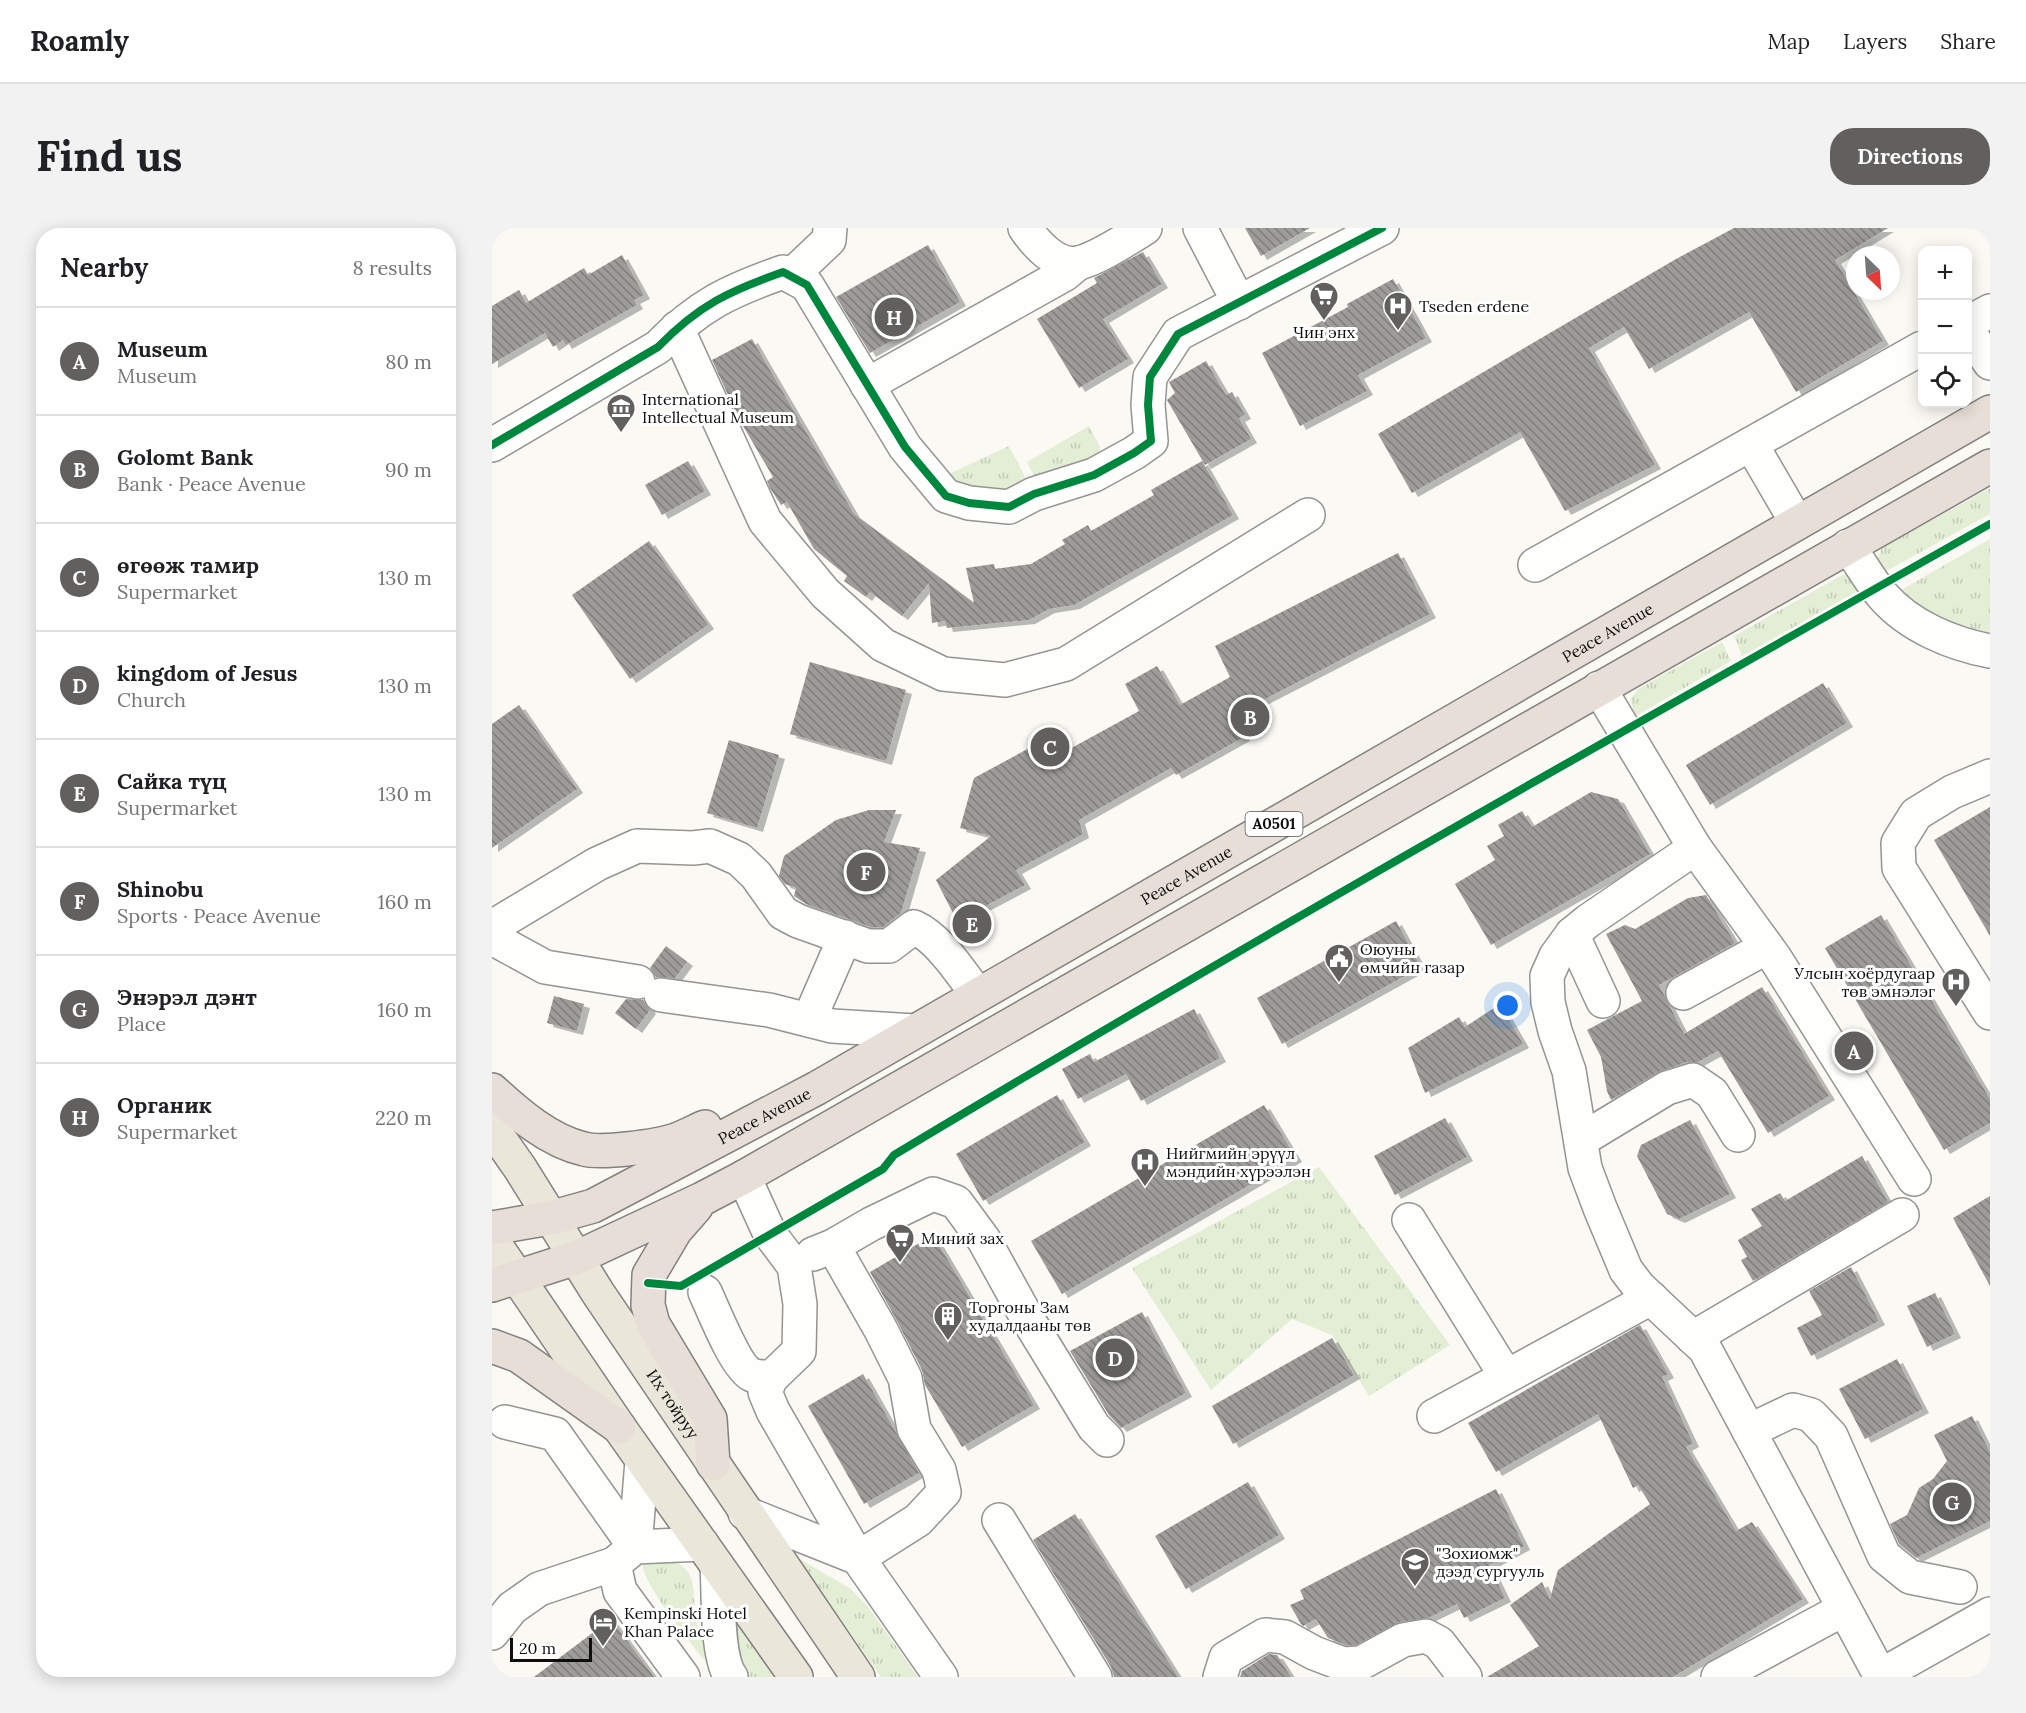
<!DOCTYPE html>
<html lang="en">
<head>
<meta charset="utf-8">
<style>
	:root { --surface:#fff; --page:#f2f2f2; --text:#202124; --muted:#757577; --line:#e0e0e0; --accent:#61605e }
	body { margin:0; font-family:Lora,serif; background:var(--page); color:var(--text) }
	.controls { position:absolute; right:18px; top:18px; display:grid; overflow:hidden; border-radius:12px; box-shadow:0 3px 15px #0003 }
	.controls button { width:54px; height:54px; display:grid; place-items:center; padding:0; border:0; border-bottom:2px solid var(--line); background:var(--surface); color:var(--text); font:30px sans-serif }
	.compass { position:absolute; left:1354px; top:18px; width:54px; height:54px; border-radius:50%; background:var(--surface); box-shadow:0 3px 15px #0003; rotate:155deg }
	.scale { position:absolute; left:18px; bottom:15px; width:82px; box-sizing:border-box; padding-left:6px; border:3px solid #0e0e0e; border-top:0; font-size:16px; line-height:21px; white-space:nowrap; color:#0e0e0e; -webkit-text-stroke:4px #fff; paint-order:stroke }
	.you { position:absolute; left:1016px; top:778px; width:21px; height:21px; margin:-15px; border:4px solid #fff; border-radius:50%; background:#1a73e8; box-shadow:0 0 0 9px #1a73e833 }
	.badge { display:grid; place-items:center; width:39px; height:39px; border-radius:50%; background:var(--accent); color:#fff; font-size:20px; font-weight:700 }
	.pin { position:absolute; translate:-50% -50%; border:3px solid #fff; box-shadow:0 2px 6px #0006 }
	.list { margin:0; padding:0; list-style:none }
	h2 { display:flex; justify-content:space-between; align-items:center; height:78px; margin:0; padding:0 24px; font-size:26px }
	h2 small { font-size:20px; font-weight:400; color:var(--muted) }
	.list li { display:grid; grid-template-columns:39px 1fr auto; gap:18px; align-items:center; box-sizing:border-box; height:108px; padding:0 24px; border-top:2px solid var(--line) }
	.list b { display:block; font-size:22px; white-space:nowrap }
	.list p { margin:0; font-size:20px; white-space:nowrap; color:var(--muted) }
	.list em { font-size:20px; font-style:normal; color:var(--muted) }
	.icon { flex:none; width:33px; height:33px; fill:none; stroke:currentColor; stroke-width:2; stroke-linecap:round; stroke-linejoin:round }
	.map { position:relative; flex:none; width:1498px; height:1449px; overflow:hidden; border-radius:24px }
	header { display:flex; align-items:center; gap:36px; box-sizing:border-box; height:84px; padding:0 30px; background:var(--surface); border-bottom:2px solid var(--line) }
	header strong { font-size:28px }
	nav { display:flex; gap:33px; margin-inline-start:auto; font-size:21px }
	.intro { display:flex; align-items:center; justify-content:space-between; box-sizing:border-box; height:144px; padding:0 36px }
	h1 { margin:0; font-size:42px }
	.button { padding:15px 27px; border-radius:24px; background:var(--accent); color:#fff; font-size:21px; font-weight:700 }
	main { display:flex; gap:36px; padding:0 36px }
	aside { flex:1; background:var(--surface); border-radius:24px; box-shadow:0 3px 15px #0003 }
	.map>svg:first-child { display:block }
	.grass { fill:url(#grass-tufts) }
	.building { fill:url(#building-back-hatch); filter:url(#shadow) }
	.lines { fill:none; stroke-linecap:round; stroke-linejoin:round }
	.minor-casing { stroke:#949492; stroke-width:36 }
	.major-casing { stroke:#82817f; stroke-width:36 }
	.highway-casing { stroke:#82817f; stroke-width:36 }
	.minor { stroke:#fefefd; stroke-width:33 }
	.major { stroke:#eae6da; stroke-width:33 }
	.highway { stroke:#e7dfd7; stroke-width:33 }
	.cycleway-casing { stroke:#fff; stroke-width:11 }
	.cycleway { stroke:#00873e; stroke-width:8 }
	.labels { text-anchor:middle; stroke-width:6; stroke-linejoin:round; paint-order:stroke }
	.shield { fill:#fff; stroke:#565656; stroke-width:1.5 }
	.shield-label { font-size:15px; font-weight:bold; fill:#0e0e0e }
	.poi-label { font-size:16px; fill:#0e0e0e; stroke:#fff; text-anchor:start }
	.street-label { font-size:16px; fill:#0e0e0e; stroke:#fff }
</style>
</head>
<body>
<header>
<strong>Roamly</strong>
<nav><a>Map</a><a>Layers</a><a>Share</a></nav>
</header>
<div class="intro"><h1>Find us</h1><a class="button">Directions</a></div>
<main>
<aside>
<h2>Nearby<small>8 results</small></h2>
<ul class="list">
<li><span class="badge">A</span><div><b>Museum</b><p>Museum</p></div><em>80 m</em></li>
<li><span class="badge">B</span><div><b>Golomt Bank</b><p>Bank · Peace Avenue</p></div><em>90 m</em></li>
<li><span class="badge">C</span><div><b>өгөөж тамир</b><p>Supermarket</p></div><em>130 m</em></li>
<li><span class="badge">D</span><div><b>kingdom of Jesus</b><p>Church</p></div><em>130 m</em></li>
<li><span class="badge">E</span><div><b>Сайка түц</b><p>Supermarket</p></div><em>130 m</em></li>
<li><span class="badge">F</span><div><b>Shinobu</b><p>Sports · Peace Avenue</p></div><em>160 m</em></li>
<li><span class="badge">G</span><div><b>Энэрэл дэнт</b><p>Place</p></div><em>160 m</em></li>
<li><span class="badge">H</span><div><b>Органик</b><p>Supermarket</p></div><em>220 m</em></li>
</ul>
</aside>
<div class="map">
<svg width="1498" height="1449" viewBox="0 0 1498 1449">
	<defs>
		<pattern id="grass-tufts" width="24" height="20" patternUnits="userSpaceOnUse" patternTransform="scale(1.5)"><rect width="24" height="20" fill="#e3eed5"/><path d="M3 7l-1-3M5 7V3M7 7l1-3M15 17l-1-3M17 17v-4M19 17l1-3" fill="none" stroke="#c2cbb6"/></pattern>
		<pattern id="building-back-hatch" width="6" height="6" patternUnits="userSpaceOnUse" patternTransform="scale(1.5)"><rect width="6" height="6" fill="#9e9c99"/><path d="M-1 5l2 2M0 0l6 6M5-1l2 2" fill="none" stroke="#7f7e7b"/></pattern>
		<filter id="shadow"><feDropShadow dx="6" dy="4" stdDeviation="0" flood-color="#0004"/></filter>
	</defs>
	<rect width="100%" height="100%" fill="#faf9f4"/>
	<g class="grass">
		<polygon points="597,198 608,219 606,230 551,265 535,234"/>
		<polygon points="517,218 542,266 429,259"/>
		<polygon points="1498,260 1498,286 1387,347 1384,333 1390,320"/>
		<polygon points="1498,311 1498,411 1475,406 1404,365"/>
		<polygon points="1350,347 1360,347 1373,359 1250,428 1242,408"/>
		<polygon points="1230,414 1239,433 1142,489 1139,470 1146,461"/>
		<polygon points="827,939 958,1117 877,1168 840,1107 800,1091 719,1162 640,1040"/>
		<polygon points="306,1330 359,1361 377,1380 426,1449 389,1449"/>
		<path d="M149,1333c10,1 25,-2 34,1 26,10 16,41 22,63 3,10 9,21 13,31l-7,3c-19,-26 -56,-68 -62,-98z"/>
		<polygon points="236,1380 285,1449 254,1449 246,1437"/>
	</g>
	<g class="building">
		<polygon points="753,0 818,0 769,28"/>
		<polygon points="1242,0 1396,0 1343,32 1391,113 1304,164 1257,84 1157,141 1132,99 1097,120 1163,237 1073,283 1028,204 920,265 886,206 1184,31"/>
		<polygon points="436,17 468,74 378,125 344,69"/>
		<polygon points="651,24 670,56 611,91 636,131 587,160 545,91 605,55 602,50"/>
		<polygon points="130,27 152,67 142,72 145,77 74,117 71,112 61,119 53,105 0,136 0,78 27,62 34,75 92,40 96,47"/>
		<polygon points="901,51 934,110 866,147 875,163 808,198 770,125 856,79 855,76"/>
		<polygon points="260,111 362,286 482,375 474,340 502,336 503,341 539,336 573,316 570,312 596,297 599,303 662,267 659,262 710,233 741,287 582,377 557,381 537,392 455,400 453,393 440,395 437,355 410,388 378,364 374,369 352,353 355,348 322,321 295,274 289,277 278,260 275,253 281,249 247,191 220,132"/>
		<polygon points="714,133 734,167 740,164 753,187 747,190 759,211 713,237 675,172 683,165 677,154"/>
		<polygon points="196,233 213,263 170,287 153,257"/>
		<polygon points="157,313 216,397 138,451 80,367"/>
		<polygon points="906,325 938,386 740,488 752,509 684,547 679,540 587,592 591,606 524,642 533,657 465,693 444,652 499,608 468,600 482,550 556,510 565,528 647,483 633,456 665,438 688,477 738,449 723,418"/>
		<polygon points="318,434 414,462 394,533 298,506"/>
		<polygon points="1331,455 1355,495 1218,577 1194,537"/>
		<polygon points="27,477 85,561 0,620 0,496"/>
		<polygon points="237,512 287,527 265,600 215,585"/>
		<polygon points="1099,564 1126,571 1158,626 999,717 963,656 1003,632 995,618 1012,608 1006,597 1030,583 1040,599"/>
		<polygon points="1498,579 1498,708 1442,612"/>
		<polygon points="377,582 404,582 392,614 428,620 409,685 391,699 379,699 314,676 302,668 304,660 293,656 287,648 292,628 344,592"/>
		<polygon points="1214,667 1243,715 1167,757 1192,806 1270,759 1337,868 1276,905 1226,823 1206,834 1195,834 1166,844 1119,872 1115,863 1109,829 1095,802 1150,773 1114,706 1133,697 1143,701 1196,670"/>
		<polygon points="1389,687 1498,871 1498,895 1452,922 1333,720"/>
		<polygon points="904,693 929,739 790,816 765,770"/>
		<polygon points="174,718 195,734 183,750 164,749 158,740"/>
		<polygon points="62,768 92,776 85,803 55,795"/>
		<polygon points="134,771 151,772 158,782 144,801 123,785"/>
		<polygon points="1008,776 1031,816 933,865 916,820 967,789 973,799"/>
		<polygon points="702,781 728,830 649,873 634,846 586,871 570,841 598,826 602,834"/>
		<polygon points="565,867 593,914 491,973 464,926"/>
		<polygon points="772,877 804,930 570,1066 539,1013"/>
		<polygon points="953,890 975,929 903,967 882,928"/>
		<polygon points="1198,892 1238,966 1187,991 1175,986 1145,928 1149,917"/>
		<polygon points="1370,928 1396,974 1261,1053 1249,1032 1255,1029 1246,1012 1270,998 1259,981 1288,965 1293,973"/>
		<polygon points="1498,968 1498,1058 1461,990"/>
		<polygon points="441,1007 542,1177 470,1219 433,1157 430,1142 405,1093 378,1044"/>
		<polygon points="1359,1039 1387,1093 1319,1128 1305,1100 1330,1087 1317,1063"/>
		<polygon points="1443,1065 1463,1106 1435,1119 1415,1078"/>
		<polygon points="650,1084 694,1165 629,1200 617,1187 578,1123"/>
		<polygon points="1148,1097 1176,1146 1170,1149 1201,1215 1194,1219 1244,1303 1260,1294 1311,1371 1181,1449 995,1449 1047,1418 1018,1377 1050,1354 1058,1371 1066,1342 1158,1276 1146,1257 1141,1260 1106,1186 1004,1244 976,1195"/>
		<polygon points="840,1110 862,1147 741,1216 720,1178"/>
		<polygon points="1405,1131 1431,1181 1373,1211 1347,1161"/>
		<polygon points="371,1146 427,1245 372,1276 316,1178"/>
		<polygon points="1480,1188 1498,1224 1498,1293 1424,1330 1407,1316 1398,1296 1415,1287 1427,1260 1441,1251 1455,1233 1442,1207"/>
		<polygon points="756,1254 787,1307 694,1361 663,1308"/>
		<polygon points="1004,1261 1032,1318 997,1337 1013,1370 972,1390 965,1376 936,1390 907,1394 864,1417 854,1417 836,1410 824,1391 811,1398 809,1396 798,1377 812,1371 808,1362"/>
		<polygon points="583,1286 686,1449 622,1449 619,1439 541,1312"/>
		<polygon points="119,1391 162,1449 42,1449"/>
		<polygon points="777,1426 785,1427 799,1449 748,1449 750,1443"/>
	</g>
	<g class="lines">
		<g class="minor-casing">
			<g id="minor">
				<path d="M533,0c11,16 31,39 53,35 17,-3 51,-25 67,-35"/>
				<polyline points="708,0 747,75"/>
				<polyline points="299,48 337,12 338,0"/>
				<polyline points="1476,95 1498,83"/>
				<polyline points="185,100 273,293 333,365 391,417 451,446 513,452 574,436 816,287"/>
				<polyline points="1476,103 1498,135"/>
				<polyline points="375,157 573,46 585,36"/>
				<polyline points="1259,216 1305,295"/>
				<path d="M0,217l166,-98c41,-42 71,-56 125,-75l24,13 98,162 41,49 23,7 40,4 25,-13 60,-19 40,-22 17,-12 -3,-36 2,-28 28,-43 204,-106"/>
				<path d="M1356,318c12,16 22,35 35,50 26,30 69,48 107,55"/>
				<polyline points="1043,337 1430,120"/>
				<polyline points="1107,460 1203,620 1096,693 1080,706 1064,728 1055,748 1056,774 1063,803 1077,843 1093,940 1108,980 1134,1042 1147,1059 1213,1121 1389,1449"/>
				<polyline points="1498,548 1460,564 1424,586 1406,615 1407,640 1498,785"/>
				<polyline points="1203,620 1283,730 1422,951"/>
				<path d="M0,699l105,-63 40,-18 56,2 17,-2 29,13 17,16 27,38 15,8 70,25h21l25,-19c25,11 47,46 63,67"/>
				<polyline points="1080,706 1111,773"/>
				<polyline points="0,710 53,739 146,754"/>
				<polyline points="1191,765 1275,719"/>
				<polyline points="169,767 277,782 340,798 423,803"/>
				<polyline points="317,792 353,709"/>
				<polyline points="1089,912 1175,860 1201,852 1220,865 1246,907"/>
				<polyline points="252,949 278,1006 302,1038 308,1076 307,1123 279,1150 273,1164 281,1183 366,1330 426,1292 452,1264 447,1242 422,1201 413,1150 389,1102 341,1018"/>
				<polyline points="917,992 1014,1148"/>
				<polyline points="321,1026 341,1018 379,996 441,966 464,974 492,1012 534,1088 602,1199 615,1212"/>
				<path d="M213,1064c8,17 31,76 47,83 5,2 14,2 19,3"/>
				<polyline points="1201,1110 1410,987"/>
				<polyline points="942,1188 1159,1070"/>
				<polyline points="13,1194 63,1206 143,1319"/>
				<polyline points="1257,1203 1301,1182 1319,1187 1339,1208 1392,1328 1418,1349 1468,1359"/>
				<polyline points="253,1285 366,1330 449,1449"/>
				<polyline points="507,1292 603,1449"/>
				<polyline points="143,1319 150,1233"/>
				<polyline points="122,1336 128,1363 191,1449"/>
				<path d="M225,1338c2,27 -1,91 14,111"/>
				<polyline points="0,1405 20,1380 47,1361 122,1336 143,1319 210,1316"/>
				<polyline points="1388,1448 1498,1386"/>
				<polyline points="728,1449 734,1430 773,1407 793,1409 822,1425 851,1436 869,1435 911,1412 934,1408 947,1415 973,1449"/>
				<polyline points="1226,1449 1352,1381"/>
			</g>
		</g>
		<g class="major-casing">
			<g id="major">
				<path id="s1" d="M0,900l28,40 78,125 260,384"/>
				<polyline points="0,1012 127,1199 304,1449"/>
			</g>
		</g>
		<g class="highway-casing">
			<g id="highway">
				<path d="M0,862c26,24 57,51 92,59 18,5 74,-3 92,-9 10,-4 20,-9 29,-13"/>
				<polyline points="204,979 183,1003 157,1047 156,1077 161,1096 218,1191 221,1236"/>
				<path id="s2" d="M0,1000l58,-10 43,-12 224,-118 1173,-676"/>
				<polyline points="0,1057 84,1030 210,971 252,949 1498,238"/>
				<polyline points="0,1118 27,1128 127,1199"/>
			</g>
		</g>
		<use href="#minor" class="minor"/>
		<use href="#major" class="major"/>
		<use href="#highway" class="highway"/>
		<g class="cycleway-casing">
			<g id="cycleway">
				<path d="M0,217l166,-98c41,-42 71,-56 125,-75l24,13 98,162 41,49 23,7 40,4 25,-13 60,-19 40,-22 17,-12 -3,-36 2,-28 28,-43 204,-106"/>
				<path d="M156,1055l33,3 202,-117 11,-14c361,-217 729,-424 1096,-631"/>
			</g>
		</g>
		<use href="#cycleway" class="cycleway"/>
	</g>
	<defs>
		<g id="supermarket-pin" transform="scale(1.5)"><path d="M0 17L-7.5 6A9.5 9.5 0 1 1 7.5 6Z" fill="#61605e" stroke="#fff"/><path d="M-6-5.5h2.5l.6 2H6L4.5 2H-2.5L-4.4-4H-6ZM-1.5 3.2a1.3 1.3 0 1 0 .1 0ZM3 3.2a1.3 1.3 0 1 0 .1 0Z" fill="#fff"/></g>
		<g id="hospital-pin" transform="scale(1.5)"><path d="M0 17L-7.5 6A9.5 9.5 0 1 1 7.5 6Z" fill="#61605e" stroke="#fff"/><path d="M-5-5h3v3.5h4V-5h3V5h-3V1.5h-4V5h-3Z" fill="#fff"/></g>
		<g id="museum-pin" transform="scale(1.5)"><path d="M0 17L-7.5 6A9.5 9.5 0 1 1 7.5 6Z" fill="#61605e" stroke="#fff"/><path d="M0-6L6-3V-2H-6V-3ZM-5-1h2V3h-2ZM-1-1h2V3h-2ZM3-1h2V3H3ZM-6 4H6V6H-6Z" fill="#fff"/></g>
		<g id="civic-pin" transform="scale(1.5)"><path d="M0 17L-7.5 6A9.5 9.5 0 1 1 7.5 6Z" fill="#61605e" stroke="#fff"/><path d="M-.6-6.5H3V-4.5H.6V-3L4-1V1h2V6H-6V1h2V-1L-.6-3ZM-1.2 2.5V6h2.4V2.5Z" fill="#fff"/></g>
		<g id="building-pin" transform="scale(1.5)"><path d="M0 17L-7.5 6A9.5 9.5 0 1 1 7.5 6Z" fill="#61605e" stroke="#fff"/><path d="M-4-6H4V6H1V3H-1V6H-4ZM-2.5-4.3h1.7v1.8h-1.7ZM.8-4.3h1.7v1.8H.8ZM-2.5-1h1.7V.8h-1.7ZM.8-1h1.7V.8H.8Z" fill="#fff"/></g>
		<g id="university-pin" transform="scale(1.5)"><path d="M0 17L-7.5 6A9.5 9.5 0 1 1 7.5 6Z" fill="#61605e" stroke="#fff"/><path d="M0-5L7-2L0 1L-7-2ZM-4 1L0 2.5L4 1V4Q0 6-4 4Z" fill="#fff"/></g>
		<g id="hotel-pin" transform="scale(1.5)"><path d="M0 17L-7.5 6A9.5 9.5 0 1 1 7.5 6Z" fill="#61605e" stroke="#fff"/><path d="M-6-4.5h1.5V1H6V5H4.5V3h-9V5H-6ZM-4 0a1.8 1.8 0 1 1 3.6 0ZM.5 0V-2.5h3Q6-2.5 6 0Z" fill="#fff"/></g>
	</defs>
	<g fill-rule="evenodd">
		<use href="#supermarket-pin" x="832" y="68"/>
		<use href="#hospital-pin" x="906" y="78"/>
		<use href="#museum-pin" x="129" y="180"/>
		<use href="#civic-pin" x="847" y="730"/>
		<use href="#hospital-pin" x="1464" y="754"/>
		<use href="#hospital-pin" x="653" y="934"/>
		<use href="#supermarket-pin" x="408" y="1010"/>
		<use href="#building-pin" x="456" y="1088"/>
		<use href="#university-pin" x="923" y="1334"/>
		<use href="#hotel-pin" x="111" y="1394"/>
	</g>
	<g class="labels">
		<rect class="shield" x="753.5" y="584" width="57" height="24" rx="4.5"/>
		<g class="shield-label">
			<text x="782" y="601">A0501</text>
		</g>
		<g class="poi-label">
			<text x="927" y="84">Tseden erdene</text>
			<text x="832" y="110" text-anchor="middle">Чин энх</text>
			<text x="150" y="177">International<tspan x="150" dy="18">Intellectual Museum</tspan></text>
			<text x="868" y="727">Оюуны<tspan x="868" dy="18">өмчийн газар</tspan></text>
			<text x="1443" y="751" text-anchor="end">Улсын хоёрдугаар<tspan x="1443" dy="18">төв эмнэлэг</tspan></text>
			<text x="674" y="931">Нийгмийн эрүүл<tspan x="674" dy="18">мэндийн хүрээлэн</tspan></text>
			<text x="429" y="1016">Миний зах</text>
			<text x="477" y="1085">Торгоны Зам<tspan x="477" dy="18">худалдааны төв</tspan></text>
			<text x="944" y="1331">"Зохиомж"<tspan x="944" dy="18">дээд сургууль</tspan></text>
			<text x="132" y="1391">Kempinski Hotel<tspan x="132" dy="18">Khan Palace</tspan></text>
		</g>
		<g class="street-label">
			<text dy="6" stroke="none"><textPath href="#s2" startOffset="1269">Peace Avenue</textPath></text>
			<text dy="6" stroke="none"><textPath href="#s2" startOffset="783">Peace Avenue</textPath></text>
			<text dy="6" stroke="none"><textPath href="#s2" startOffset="297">Peace Avenue</textPath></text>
			<text dy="6" stroke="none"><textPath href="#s1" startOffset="330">Их тойруу</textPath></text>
		</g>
	</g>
</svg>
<div class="controls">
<button>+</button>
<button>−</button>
<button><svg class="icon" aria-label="locate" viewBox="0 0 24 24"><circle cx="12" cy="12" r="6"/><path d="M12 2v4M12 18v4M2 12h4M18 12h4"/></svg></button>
</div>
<svg class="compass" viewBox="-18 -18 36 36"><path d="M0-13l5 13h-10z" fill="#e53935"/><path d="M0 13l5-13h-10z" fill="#757577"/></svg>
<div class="scale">20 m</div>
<div class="you"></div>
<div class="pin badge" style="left:1362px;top:823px">A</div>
<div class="pin badge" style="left:758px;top:489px">B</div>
<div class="pin badge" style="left:558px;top:519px">C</div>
<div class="pin badge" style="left:623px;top:1130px">D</div>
<div class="pin badge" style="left:480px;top:696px">E</div>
<div class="pin badge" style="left:374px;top:644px">F</div>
<div class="pin badge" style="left:1460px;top:1274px">G</div>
<div class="pin badge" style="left:402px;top:89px">H</div>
</div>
</main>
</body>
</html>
